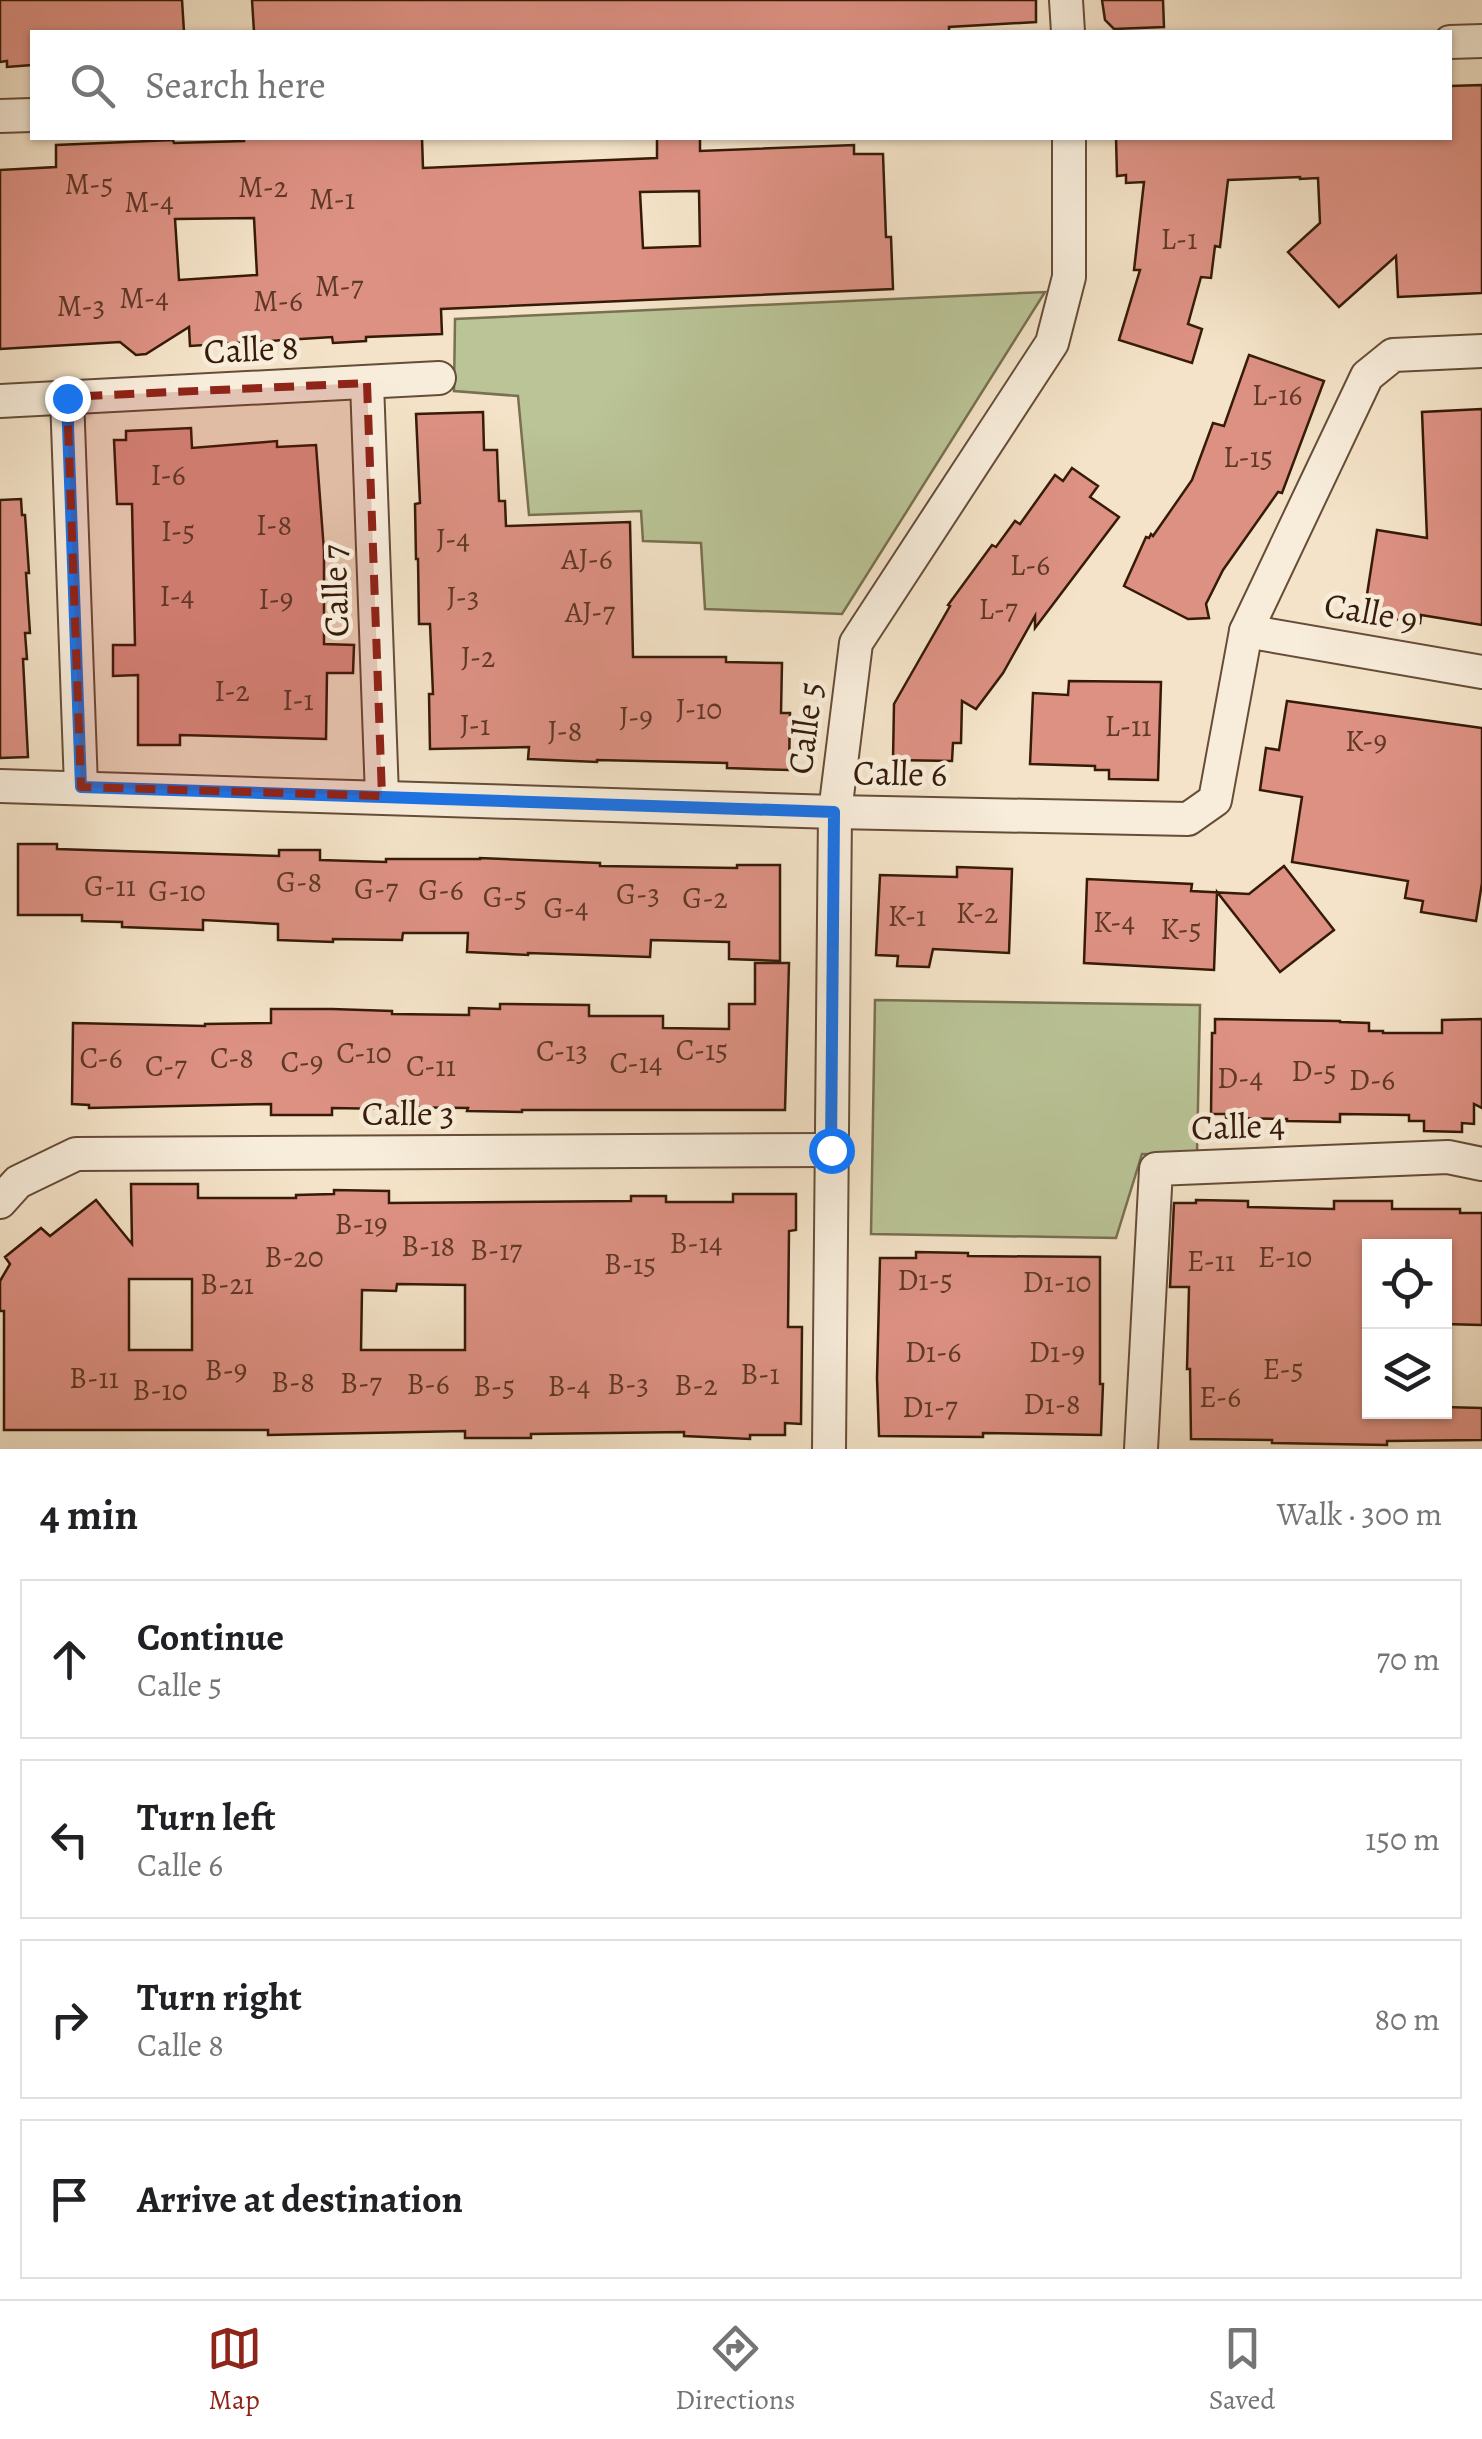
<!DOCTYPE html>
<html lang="en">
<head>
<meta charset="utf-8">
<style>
	:root { --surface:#fff; --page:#f2f2f2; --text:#202124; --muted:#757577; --line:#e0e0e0; --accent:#8f2418 }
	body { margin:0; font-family:Alegreya,serif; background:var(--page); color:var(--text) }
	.controls { position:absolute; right:30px; bottom:30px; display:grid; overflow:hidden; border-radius:0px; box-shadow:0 2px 8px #0004 }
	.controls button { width:90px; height:90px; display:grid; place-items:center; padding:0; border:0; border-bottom:2px solid var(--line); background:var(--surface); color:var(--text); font:50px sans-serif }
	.stop { position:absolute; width:30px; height:30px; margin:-22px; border:8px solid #1a73e8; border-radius:50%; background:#fff }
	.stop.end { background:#1a73e8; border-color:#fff; box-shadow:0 2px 10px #0008 }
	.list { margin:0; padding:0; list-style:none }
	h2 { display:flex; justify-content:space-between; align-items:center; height:130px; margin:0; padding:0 40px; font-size:42px }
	h2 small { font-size:32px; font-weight:400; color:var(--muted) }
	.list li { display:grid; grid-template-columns:65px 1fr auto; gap:30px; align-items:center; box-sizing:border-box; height:160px; margin:0 20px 20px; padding:0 20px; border:2px solid var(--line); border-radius:0px }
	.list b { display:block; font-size:38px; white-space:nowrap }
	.list p { margin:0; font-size:32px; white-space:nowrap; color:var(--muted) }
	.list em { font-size:32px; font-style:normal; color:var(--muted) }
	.icon { flex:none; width:55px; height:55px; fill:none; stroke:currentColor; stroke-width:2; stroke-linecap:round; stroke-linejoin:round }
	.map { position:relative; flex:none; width:1482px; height:1449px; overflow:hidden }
	.search { position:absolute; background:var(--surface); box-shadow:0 2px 8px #0004; left:30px; right:30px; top:30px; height:110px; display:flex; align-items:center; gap:25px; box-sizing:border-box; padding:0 35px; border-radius:0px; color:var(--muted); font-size:38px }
	.sheet { height:850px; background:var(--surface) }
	nav { display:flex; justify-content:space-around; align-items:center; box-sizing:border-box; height:140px; border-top:2px solid var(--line); background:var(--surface); font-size:28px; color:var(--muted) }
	nav a { display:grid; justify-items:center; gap:5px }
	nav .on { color:var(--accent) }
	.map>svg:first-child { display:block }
	.green { fill:#bac497; stroke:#787050; stroke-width:2.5 }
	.building { fill:#dd9183; stroke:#361b08; stroke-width:2.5; fill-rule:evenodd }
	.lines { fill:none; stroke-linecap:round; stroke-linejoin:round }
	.minor-casing { stroke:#664d38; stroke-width:36 }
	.minor { stroke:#f8eddb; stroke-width:32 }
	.route { stroke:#1a73e8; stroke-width:12 }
	.marked { fill:#8f2418; fill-opacity:0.2; stroke:#8f2418; stroke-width:8; stroke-dasharray:20 12; stroke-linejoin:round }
	.labels { text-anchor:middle; stroke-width:9; stroke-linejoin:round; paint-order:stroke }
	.number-label { font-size:30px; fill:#603827 }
	.street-label { font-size:35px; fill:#361b08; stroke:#f8eddb }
</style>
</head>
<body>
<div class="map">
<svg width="1482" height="1449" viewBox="0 0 1482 1449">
	<rect width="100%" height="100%" fill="#f4e3c8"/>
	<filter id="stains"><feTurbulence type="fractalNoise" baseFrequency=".002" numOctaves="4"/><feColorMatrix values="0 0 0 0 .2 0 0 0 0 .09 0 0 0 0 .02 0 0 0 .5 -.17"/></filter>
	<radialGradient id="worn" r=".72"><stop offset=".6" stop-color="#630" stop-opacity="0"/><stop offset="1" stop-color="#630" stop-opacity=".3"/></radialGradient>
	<g class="green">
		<polygon points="1045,292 842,614 705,609 701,543 643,541 641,511 529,515 518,396 454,391 455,319"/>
		<polygon points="875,1000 1200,1005 1197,1155 1142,1154 1116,1238 871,1234"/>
	</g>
	<g class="building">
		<polygon points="0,0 182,0 184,32 32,32 32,65 7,67 7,61 0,62"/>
		<polygon points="252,0 1036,0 1036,22 949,27 949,31 912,32 254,32"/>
		<polygon points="1102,0 1163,0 1164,27 1114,29 1105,20"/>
		<polygon points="1482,85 1482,293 1398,297 1396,256 1339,307 1288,252 1320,223 1318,178 1300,179 1300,177 1228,180 1220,247 1215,246 1211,278 1201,277 1188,324 1202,329 1192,363 1119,340 1140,270 1134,270 1144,182 1126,183 1126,175 1117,176 1116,138 1450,138 1450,86"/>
		<path d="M244,138h178l1,30 234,-10v-20h43v13l154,-6v9h29l3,83h5l2,52 -452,20 1,25 -76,3v4l-33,2 -1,-6 -142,9 -1,-19 -43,27 -10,1 -16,-13 -120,7v-179l56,-3v-22l117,-5 1,3 70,-2zM699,191l1,55 -57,2 -3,-56zM254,218l3,57 -78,5 -4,-61z"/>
		<polygon points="1249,355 1324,381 1282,493 1278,492 1223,570 1206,604 1209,618 1188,619 1124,586 1146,537 1149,538 1151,534 1153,536 1192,480 1213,423 1224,426"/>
		<polygon points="1482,409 1482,625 1421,615 1420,623 1364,614 1377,530 1427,538 1422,412"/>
		<polygon points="483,412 484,450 497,450 499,501 505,501 506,526 630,522 633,657 726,657 726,662 782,663 781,713 790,713 789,770 727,768 727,763 597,760 597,762 528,759 529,747 430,749 429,694 433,694 430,624 419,624 418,559 416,559 415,504 420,503 416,414"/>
		<polygon points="191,428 192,448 277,441 277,447 316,445 324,551 324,644 354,645 353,673 327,673 326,739 180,735 180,745 138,745 138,675 113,676 113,645 135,645 132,504 117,504 114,440 126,440 126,431"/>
		<polygon points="1072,468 1098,486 1090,497 1119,517 1035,628 1035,616 1003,673 976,709 962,701 961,743 953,743 952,761 893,760 894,704 950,606 948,605 992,545 996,547 1015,521 1020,524 1055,475 1063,481"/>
		<polygon points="21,499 22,515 25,515 29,573 26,573 30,633 25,633 27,659 23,659 28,757 0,758 0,500"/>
		<polygon points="1069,681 1161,682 1158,780 1109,779 1109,770 1095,770 1095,766 1030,764 1033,693 1068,695"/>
		<polygon points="1287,701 1482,728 1482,883 1476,921 1421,912 1423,901 1405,898 1408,881 1292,862 1302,797 1260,790 1266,748 1279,750"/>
		<polygon points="18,844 57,844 57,849 279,856 279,850 320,850 320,860 386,862 386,859 480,859 480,858 600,863 600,866 737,868 737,865 780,865 780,961 729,959 729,942 651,940 650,957 528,953 528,955 467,952 468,933 403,933 402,940 333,939 333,942 278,940 278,924 203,920 203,930 122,927 122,922 82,921 82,915 18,915"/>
		<polygon points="1284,866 1334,930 1280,972 1217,892 1214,970 1084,963 1087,879 1192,884 1191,891 1249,894"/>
		<polygon points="957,867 1012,869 1009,953 933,949 929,967 897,966 898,956 876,955 880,875 957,877"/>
		<polygon points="755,963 789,963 785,1110 522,1110 522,1112 467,1111 468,1108 388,1107 388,1109 332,1108 332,1115 271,1115 271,1104 89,1108 89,1105 72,1104 73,1023 205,1026 205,1024 271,1023 271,1009 332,1009 392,1011 392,1014 469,1015 469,1008 500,1009 500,1004 589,1005 589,1016 663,1016 663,1028 729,1029 729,1004 755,1004"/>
		<polygon points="1215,1019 1340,1021 1340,1022 1369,1023 1369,1031 1383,1031 1383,1033 1442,1033 1442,1020 1482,1019 1482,1108 1474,1104 1474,1124 1462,1123 1462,1132 1424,1131 1424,1121 1409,1121 1409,1115 1340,1114 1340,1122 1287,1121 1287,1119 1226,1118 1226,1114 1211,1114 1212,1033 1215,1033"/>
		<path d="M131,1184h67v14h98v-3l38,-1v-4l55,1v12l242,-2v-5h35v6h67v-8h63v36l-7,1 -1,96h14l-1,97 -16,-1v12h-35v4l-66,-3v-4l-153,2v4h-66v-7l-197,4v-5h-264v-119h-4v-30l10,-17 -5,-7 36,-29 9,8 46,-36 36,44zM129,1279h63v71h-63zM397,1284l68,1v65h-104l1,-60 34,1z"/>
		<polygon points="1196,1200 1248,1201 1248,1207 1334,1209 1334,1201 1392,1201 1392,1209 1460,1209 1460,1213 1482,1213 1482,1325 1444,1324 1444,1246 1370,1246 1370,1412 1444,1412 1444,1407 1482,1408 1482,1440 1387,1441 1387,1445 1272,1443 1272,1440 1191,1439 1190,1369 1187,1369 1189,1287 1170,1287 1174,1203 1196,1203"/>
		<polygon points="916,1252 968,1253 968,1256 1100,1257 1100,1384 1103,1384 1101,1435 983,1433 983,1437 879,1436 877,1378 880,1258 916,1258"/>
	</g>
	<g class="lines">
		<g class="minor-casing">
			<g id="minor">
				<polyline points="1066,0 1068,32"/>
				<polyline points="1450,42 1482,41"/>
				<polyline points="0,116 32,115"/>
				<polyline points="367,383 382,796"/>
				<polyline points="67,397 81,787"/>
				<polyline points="0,401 439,378"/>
				<polyline points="1246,631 1482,672"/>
				<polyline points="0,786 835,812 1188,819 1215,800 1246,631 1367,376 1393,355 1482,351"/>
				<polyline points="0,1202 18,1182 76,1154 831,1150"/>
				<polyline points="829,1449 835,812 856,643 1052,343 1069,277 1069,138"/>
				<polyline points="1141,1449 1156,1169 1448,1157 1482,1164"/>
			</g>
		</g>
		<use href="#minor" class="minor"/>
	</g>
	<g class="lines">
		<polyline class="route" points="67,398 81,787 834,812 831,1150"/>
	</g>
	<path class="marked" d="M367,383l15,413 -301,-9 -14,-390z"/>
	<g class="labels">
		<g class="number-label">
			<text x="89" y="194">M-5</text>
			<text x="263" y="197">M-2</text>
			<text x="332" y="209">M-1</text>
			<text x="149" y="212">M-4</text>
			<text x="1179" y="249">L-1</text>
			<text x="339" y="296">M-7</text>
			<text x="144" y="308">M-4</text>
			<text x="278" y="311">M-6</text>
			<text x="81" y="316">M-3</text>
			<text x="1277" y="405">L-16</text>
			<text x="1248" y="467">L-15</text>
			<text x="168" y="485">I-6</text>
			<text x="274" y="535">I-8</text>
			<text x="178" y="541">I-5</text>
			<text x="453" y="549">J-4</text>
			<text x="587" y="569">AJ-6</text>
			<text x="1030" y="575">L-6</text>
			<text x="177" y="606">I-4</text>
			<text x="463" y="607">J-3</text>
			<text x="276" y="609">I-9</text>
			<text x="998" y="619">L-7</text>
			<text x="590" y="622">AJ-7</text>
			<text x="478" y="667">J-2</text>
			<text x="232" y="701">I-2</text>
			<text x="298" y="710">I-1</text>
			<text x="699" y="719">J-10</text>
			<text x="636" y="727">J-9</text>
			<text x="475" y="735">J-1</text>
			<text x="1128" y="736">L-11</text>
			<text x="565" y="741">J-8</text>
			<text x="1366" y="751">K-9</text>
			<text x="299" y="892">G-8</text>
			<text x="110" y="896">G-11</text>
			<text x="376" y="899">G-7</text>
			<text x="441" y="900">G-6</text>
			<text x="177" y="901">G-10</text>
			<text x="638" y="904">G-3</text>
			<text x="505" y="907">G-5</text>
			<text x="705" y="908">G-2</text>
			<text x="566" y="918">G-4</text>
			<text x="977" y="923">K-2</text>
			<text x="907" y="926">K-1</text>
			<text x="1114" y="932">K-4</text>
			<text x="1181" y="939">K-5</text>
			<text x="702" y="1060">C-15</text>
			<text x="562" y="1061">C-13</text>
			<text x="364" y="1063">C-10</text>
			<text x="101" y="1068">C-6</text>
			<text x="232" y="1068">C-8</text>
			<text x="302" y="1072">C-9</text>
			<text x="636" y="1073">C-14</text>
			<text x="166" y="1076">C-7</text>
			<text x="431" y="1076">C-11</text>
			<text x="1314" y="1081">D-5</text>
			<text x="1240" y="1088">D-4</text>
			<text x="1372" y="1090">D-6</text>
			<text x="361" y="1234">B-19</text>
			<text x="696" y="1253">B-14</text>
			<text x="428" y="1256">B-18</text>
			<text x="496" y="1260">B-17</text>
			<text x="294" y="1267">B-20</text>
			<text x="1285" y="1267">E-10</text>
			<text x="1211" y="1271">E-11</text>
			<text x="630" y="1274">B-15</text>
			<text x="925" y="1290">D1-5</text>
			<text x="1057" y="1292">D1-10</text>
			<text x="227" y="1294">B-21</text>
			<text x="933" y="1362">D1-6</text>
			<text x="1057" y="1362">D1-9</text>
			<text x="1283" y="1379">E-5</text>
			<text x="226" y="1380">B-9</text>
			<text x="760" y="1384">B-1</text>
			<text x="94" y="1388">B-11</text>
			<text x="293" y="1392">B-8</text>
			<text x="361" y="1393">B-7</text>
			<text x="428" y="1394">B-6</text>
			<text x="628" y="1394">B-3</text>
			<text x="696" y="1395">B-2</text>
			<text x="494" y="1396">B-5</text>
			<text x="569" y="1396">B-4</text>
			<text x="160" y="1400">B-10</text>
			<text x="1220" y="1407">E-6</text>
			<text x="1052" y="1414">D1-8</text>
			<text x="930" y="1417">D1-7</text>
		</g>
		<g class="street-label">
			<text transform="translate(251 349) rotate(-3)" y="12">Calle 8</text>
			<text transform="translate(335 591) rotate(-92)" y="12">Calle 7</text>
			<text transform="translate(1371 612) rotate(10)" y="12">Calle 9</text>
			<text transform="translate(805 728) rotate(-83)" y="12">Calle 5</text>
			<text transform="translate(900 773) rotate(1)" y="12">Calle 6</text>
			<text x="408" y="1125">Calle 3</text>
			<text transform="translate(1238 1126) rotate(-2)" y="12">Calle 4</text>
		</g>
	</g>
	<rect width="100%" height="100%" filter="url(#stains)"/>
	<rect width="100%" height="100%" fill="url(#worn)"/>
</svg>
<div class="controls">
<button><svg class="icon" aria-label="locate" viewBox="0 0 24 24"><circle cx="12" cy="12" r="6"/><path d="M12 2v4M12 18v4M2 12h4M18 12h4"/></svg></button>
<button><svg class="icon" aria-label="layers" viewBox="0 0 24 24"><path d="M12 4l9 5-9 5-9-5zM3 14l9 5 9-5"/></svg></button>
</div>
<div class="stop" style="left:831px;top:1150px"></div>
<div class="stop end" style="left:67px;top:398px"></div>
<div class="search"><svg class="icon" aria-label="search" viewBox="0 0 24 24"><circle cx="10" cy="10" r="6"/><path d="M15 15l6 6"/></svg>Search here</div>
</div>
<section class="sheet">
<h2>4 min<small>Walk · 300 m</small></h2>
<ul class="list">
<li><svg class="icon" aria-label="ahead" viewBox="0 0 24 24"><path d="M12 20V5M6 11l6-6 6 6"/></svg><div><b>Continue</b><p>Calle 5</p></div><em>70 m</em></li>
<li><svg class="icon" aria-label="left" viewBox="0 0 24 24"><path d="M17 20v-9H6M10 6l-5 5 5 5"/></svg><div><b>Turn left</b><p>Calle 6</p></div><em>150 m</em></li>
<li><svg class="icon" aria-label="right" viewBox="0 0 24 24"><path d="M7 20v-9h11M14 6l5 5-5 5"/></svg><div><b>Turn right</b><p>Calle 8</p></div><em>80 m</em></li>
<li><svg class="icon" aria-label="arrive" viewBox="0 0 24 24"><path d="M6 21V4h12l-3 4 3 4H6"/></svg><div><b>Arrive at destination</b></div></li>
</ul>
</section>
<nav>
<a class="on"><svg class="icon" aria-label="map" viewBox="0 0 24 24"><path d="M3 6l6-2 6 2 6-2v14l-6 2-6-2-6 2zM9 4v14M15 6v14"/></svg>Map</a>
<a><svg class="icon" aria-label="directions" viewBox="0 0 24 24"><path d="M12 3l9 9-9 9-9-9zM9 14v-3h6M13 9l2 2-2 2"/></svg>Directions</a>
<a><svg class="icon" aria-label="saved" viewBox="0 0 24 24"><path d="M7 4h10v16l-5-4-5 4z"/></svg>Saved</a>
</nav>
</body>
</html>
